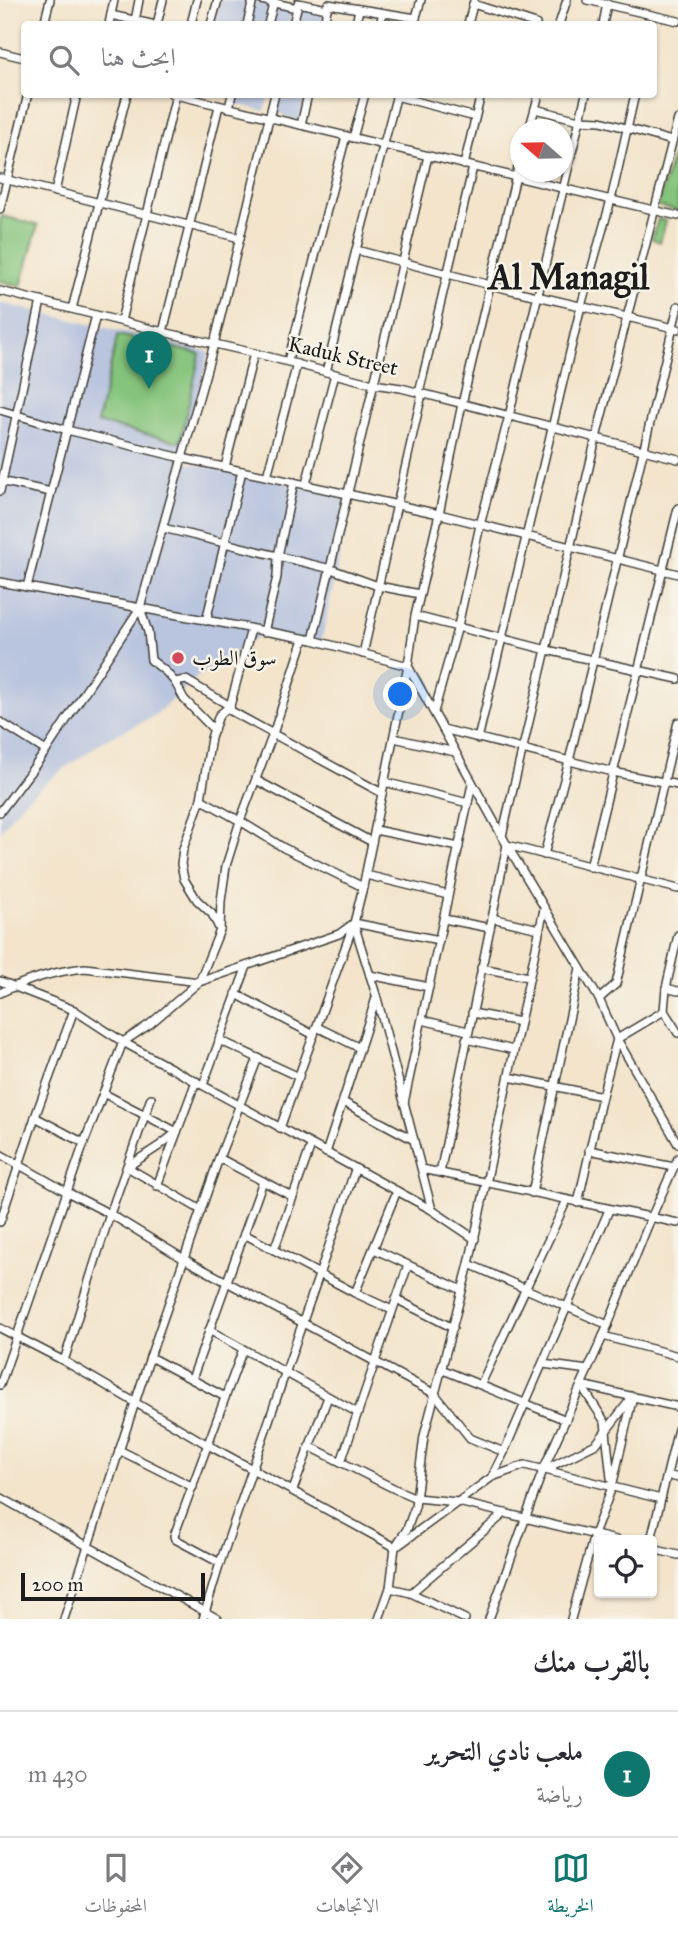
<!DOCTYPE html>
<html lang="ar">
<head>
<meta charset="utf-8">
<style>
	:root { --surface:#fff; --page:#f7f7f7; --text:#2b2b33; --muted:#7c7c81; --line:#e1e1e2; --accent:#0f766e }
	body { margin:0; font-family:"IM FELL Great Primer",Amiri,serif; background:var(--page); color:var(--text); direction:rtl }
	.controls { position:absolute; right:21px; bottom:21px; display:grid; overflow:hidden; border-radius:7px; box-shadow:0 2px 5px #0004 }
	.controls button { width:63px; height:63px; display:grid; place-items:center; padding:0; border:0; border-bottom:2px solid var(--line); background:var(--surface); color:var(--text); font:35px sans-serif }
	.compass { position:absolute; left:510px; top:119px; width:63px; height:63px; border-radius:50%; background:var(--surface); box-shadow:0 2px 5px #0004; rotate:290deg }
	.scale { position:absolute; left:21px; bottom:18px; width:184px; box-sizing:border-box; padding-left:7px; border:4px solid #1c1c1c; border-top:0; font-size:19px; line-height:24px; white-space:nowrap; color:#1c1c1c; -webkit-text-stroke:5px #f7f3e8; paint-order:stroke }
	.you { position:absolute; left:401px; top:695px; width:24px; height:24px; margin:-18px; border:5px solid #fff; border-radius:50%; background:#1a73e8; box-shadow:0 0 0 10px #1a73e833 }
	.badge { display:grid; place-items:center; width:46px; height:46px; border-radius:50%; background:var(--accent); color:#fff; font-size:23px; font-weight:700 }
	.pin { position:absolute; translate:-50% -58px; filter:drop-shadow(0 2px 4px #0008) }
	.pin::after { content:''; position:absolute; top:37px; width:24px; height:21px; background:inherit; clip-path:polygon(0 0,100% 0,50% 100%) }
	.list { margin:0; padding:0; list-style:none }
	h2 { display:flex; justify-content:space-between; align-items:center; height:91px; margin:0; padding:0 28px; font-size:30px }
	h2 small { font-size:23px; font-weight:400; color:var(--muted) }
	.list li { display:grid; grid-template-columns:46px 1fr auto; gap:21px; align-items:center; box-sizing:border-box; height:126px; padding:0 28px; border-top:2px solid var(--line) }
	.list b { display:block; font-size:26px; white-space:nowrap }
	.list p { margin:0; font-size:23px; white-space:nowrap; color:var(--muted) }
	.list em { font-size:23px; font-style:normal; color:var(--muted) }
	.icon { flex:none; width:38px; height:38px; fill:none; stroke:currentColor; stroke-width:2; stroke-linecap:round; stroke-linejoin:round }
	.map { position:relative; flex:none; width:678px; height:1619px; overflow:hidden; direction:ltr }
	.search { position:absolute; background:var(--surface); box-shadow:0 2px 5px #0004; left:21px; right:21px; top:21px; height:77px; display:flex; align-items:center; gap:18px; box-sizing:border-box; padding:0 24px; border-radius:7px; color:var(--muted); font-size:26px }
	.sheet { height:217px; background:var(--surface) }
	nav { display:flex; justify-content:space-around; align-items:center; box-sizing:border-box; height:98px; border-top:2px solid var(--line); background:var(--surface); font-size:19px; color:var(--muted) }
	nav a { display:grid; justify-items:center; gap:4px }
	nav .on { color:var(--accent) }
	.map>svg:first-child { display:block }
	.industrial { fill:#b9c4de }
	.green { fill:#85c47c; stroke:#50704c; stroke-width:2 }
	.lines { fill:none; stroke-linecap:round; stroke-linejoin:round }
	.minor-casing { stroke:#3c3a36; stroke-width:10 }
	.minor { stroke:#fff; stroke-width:7 }
	.poi-dot { fill:#d1495b; stroke:#f7f3e8; stroke-width:2.5 }
	.labels { text-anchor:middle; stroke-width:5; stroke-linejoin:round; paint-order:stroke }
	.street-label { font-size:21px; fill:#1c1c1c; stroke:#f7f3e8 }
	.poi-label { font-size:21px; fill:#1c1c1c; stroke:#f7f3e8; text-anchor:start }
	.town-label { font-size:35px; font-weight:bold; fill:#1c1c1c; stroke:#f7f3e8 }
</style>
</head>
<body>
<div class="map">
<svg width="678" height="1619" viewBox="0 0 678 1619">
	<rect width="100%" height="100%" fill="#f7f3e8"/>
	<filter id="ink" filterUnits="userSpaceOnUse"><feTurbulence type="fractalNoise" baseFrequency=".0143" numOctaves="2"/><feDisplacementMap in="SourceGraphic" scale="14" xChannelSelector="R" yChannelSelector="G"/><feConvolveMatrix kernelMatrix="1 2 1 2 8 2 1 2 1" color-interpolation-filters="sRGB"/></filter>
	<filter id="wash" filterUnits="userSpaceOnUse"><feTurbulence type="fractalNoise" baseFrequency=".00686" numOctaves="4" result="noise"/><feDisplacementMap in="SourceGraphic" scale="28" xChannelSelector="R" yChannelSelector="G"/><feGaussianBlur stdDeviation="1.57" result="paint"/><feColorMatrix in="noise" values="0 0 0 0 0 0 0 0 0 0 0 0 0 0 0 0 0 1.4 0 .05"/><feComposite in="paint" operator="in"/></filter>
	<g filter="url(#wash)">
		<rect width="100%" height="100%" fill="#f3e4cb"/>
		<g class="industrial">
			<polygon points="220,0 251,1 245,24 214,24"/>
			<polygon points="255,1 271,5 266,24 249,24"/>
			<polygon points="300,4 325,10 322,24 294,24"/>
			<polygon points="275,6 293,10 289,24 270,24"/>
			<polygon points="234,95 269,95 265,111 232,103"/>
			<polygon points="278,95 306,95 299,122 274,111"/>
			<polygon points="0,303 209,352 181,461 352,497 321,643 258,637 199,675 154,716 105,740 58,773 24,801 0,831"/>
		</g>
		<g class="green">
			<polygon points="678,137 678,211 658,206"/>
			<polygon points="2,216 38,225 21,286 0,281 0,222"/>
			<polygon points="658,219 666,221 660,242 652,239"/>
			<polygon points="118,335 200,354 180,442 97,423"/>
		</g>
	</g>
	<g filter="url(#ink)">
		<g class="lines">
			<g class="minor-casing">
				<g id="minor">
					<polyline points="261,0 297,8"/>
					<polyline points="587,0 678,21"/>
					<polyline points="298,3 327,9 328,4 416,18"/>
					<polyline points="473,4 536,24"/>
					<polyline points="111,15 151,24"/>
					<polyline points="135,21 139,0"/>
					<polyline points="44,24 50,0"/>
					<polyline points="109,24 114,0"/>
					<polyline points="157,24 163,0"/>
					<polyline points="191,24 197,0"/>
					<polyline points="211,24 218,0"/>
					<polyline points="247,24 253,0"/>
					<polyline points="268,24 274,1"/>
					<polyline points="293,24 298,4"/>
					<polyline points="324,24 327,9"/>
					<polyline points="356,24 359,9"/>
					<polyline points="380,24 383,13"/>
					<polyline points="414,24 421,0"/>
					<polyline points="468,24 474,1"/>
					<polyline points="559,24 567,0"/>
					<polyline points="603,24 607,4"/>
					<polyline points="0,52 24,58"/>
					<polyline points="172,94 678,216"/>
					<polyline points="396,96 475,117"/>
					<polyline points="229,108 232,94"/>
					<polyline points="535,109 579,120 601,121 672,141"/>
					<polyline points="301,125 308,94"/>
					<polyline points="529,130 539,94"/>
					<polyline points="353,138 365,94"/>
					<polyline points="464,165 481,94"/>
					<polyline points="0,178 240,238"/>
					<polyline points="55,192 77,94"/>
					<polyline points="0,209 28,94"/>
					<polyline points="356,250 490,285 678,329"/>
					<polyline points="0,291 163,332 254,353 373,384 401,388 678,459"/>
					<polyline points="72,309 127,94"/>
					<polyline points="121,321 176,95"/>
					<polyline points="163,332 219,106"/>
					<polyline points="288,361 346,136"/>
					<polyline points="326,372 356,250 397,94"/>
					<polyline points="419,393 473,167"/>
					<polyline points="0,410 67,430 182,458 439,514 678,574"/>
					<polyline points="225,467 254,353"/>
					<polyline points="267,476 297,364"/>
					<polyline points="0,481 51,492"/>
					<polyline points="306,484 335,374"/>
					<polyline points="0,491 41,301"/>
					<polyline points="163,528 331,569 378,586 420,594"/>
					<polyline points="0,582 313,640 408,666 507,845 599,999 617,1039 678,1144"/>
					<polyline points="27,587 96,315"/>
					<polyline points="140,608 148,632 151,660 165,671 175,682 184,699 214,730"/>
					<polyline points="415,616 547,650 678,679"/>
					<polyline points="206,621 242,471"/>
					<polyline points="251,629 230,706 231,711 382,793"/>
					<polyline points="264,632 277,577 278,556 294,482"/>
					<polyline points="313,640 428,156"/>
					<polyline points="363,654 422,394"/>
					<polyline points="175,682 186,680 230,706 219,715 211,738 201,799 183,849 181,864 184,879 197,900 212,914 220,930"/>
					<polyline points="434,712 458,626 480,525 509,416 586,94"/>
					<polyline points="0,722 46,751"/>
					<polyline points="443,729 613,772 678,785"/>
					<polyline points="394,738 455,752"/>
					<polyline points="478,739 581,306 611,200 635,94"/>
					<polyline points="256,780 372,842"/>
					<polyline points="384,782 468,803"/>
					<polyline points="201,799 240,821 284,848 363,887"/>
					<polyline points="0,812 46,751 140,608 214,344 275,94"/>
					<polyline points="375,830 459,847"/>
					<polyline points="502,836 596,438 678,119"/>
					<polyline points="544,855 569,761 678,306"/>
					<polyline points="590,867 678,508"/>
					<polyline points="366,875 448,895"/>
					<polyline points="492,918 539,929"/>
					<polyline points="444,919 490,928"/>
					<polyline points="354,924 377,998 432,1210"/>
					<polyline points="481,968 529,977"/>
					<polyline points="370,975 429,987"/>
					<polyline points="0,981 74,1010 123,1042 432,1210 475,1239"/>
					<polyline points="666,988 678,991"/>
					<path d="M0,993c26,-13 56,-22 85,-25l114,14 140,-48 15,-11 85,17"/>
					<polyline points="236,994 314,1035"/>
					<polyline points="599,999 616,984 678,722"/>
					<polyline points="664,1011 678,1033"/>
					<polyline points="472,1013 520,1022"/>
					<polyline points="422,1020 468,1031"/>
					<polyline points="317,1027 360,1048"/>
					<polyline points="466,1039 514,1050"/>
					<polyline points="219,1040 299,1077"/>
					<polyline points="509,1077 602,1096"/>
					<polyline points="203,1085 247,966"/>
					<polyline points="103,1093 177,1132 159,1146 127,1167 201,1210"/>
					<polyline points="343,1102 414,1140"/>
					<polyline points="404,1103 472,784"/>
					<polyline points="35,1117 84,1143"/>
					<polyline points="280,1128 354,923 363,887 408,666 415,616 439,514 462,404 490,285 520,159"/>
					<polyline points="589,1150 674,1167"/>
					<polyline points="326,1153 376,998"/>
					<polyline points="0,1154 67,1192 110,1214 184,1259 435,1394 470,1438 504,1452"/>
					<polyline points="219,1158 293,1197"/>
					<polyline points="422,1169 678,1223"/>
					<polyline points="440,1173 507,845 678,889"/>
					<polyline points="157,1186 196,1081"/>
					<polyline points="532,1193 580,968"/>
					<polyline points="578,1203 602,1096 617,1039 664,1011 666,988 678,935"/>
					<polyline points="0,1222 35,1117 74,1010"/>
					<polyline points="244,1234 355,1293 392,1310"/>
					<polyline points="374,1249 462,1290"/>
					<polyline points="274,1250 311,1146"/>
					<polyline points="469,1264 608,1325"/>
					<polyline points="355,1293 397,1191"/>
					<polyline points="396,1299 453,1328"/>
					<polyline points="0,1328 64,1361 208,1445 395,1547"/>
					<polyline points="209,1330 358,1413"/>
					<polyline points="603,1336 678,1356"/>
					<polyline points="150,1357 225,1397"/>
					<polyline points="64,1361 110,1214 151,1098"/>
					<polyline points="543,1364 588,1370"/>
					<polyline points="441,1369 566,1420"/>
					<polyline points="192,1379 263,1181"/>
					<polyline points="481,1384 567,1200"/>
					<polyline points="0,1385 84,1143 123,1042 150,1024 199,982 220,930 221,901 226,866 240,821 273,734 304,639"/>
					<polyline points="581,1385 605,1422 611,1478"/>
					<polyline points="581,1385 678,1407"/>
					<polyline points="309,1446 395,1489 416,1498 458,1502 616,1540"/>
					<polyline points="119,1450 193,1487"/>
					<polyline points="341,1462 408,1265"/>
					<polyline points="543,1470 596,1444 630,1400"/>
					<polyline points="667,1475 678,1478"/>
					<polyline points="492,1477 525,1465 661,1499"/>
					<polyline points="293,1490 328,1397"/>
					<polyline points="0,1497 218,1619"/>
					<polyline points="651,1540 678,1429"/>
					<polyline points="399,1545 492,1477 504,1452 609,1210"/>
					<polyline points="652,1549 678,1555"/>
					<polyline points="220,1563 175,1539 174,1536 243,1349"/>
					<polyline points="390,1588 411,1593 465,1619"/>
					<polyline points="411,1593 505,1513"/>
					<polyline points="64,1619 150,1357 219,1158 258,1058"/>
					<polyline points="203,1619 220,1563 355,1170"/>
					<polyline points="379,1619 390,1588 395,1547 407,1529 415,1507 424,1436 469,1264 544,909"/>
					<polyline points="489,1619 543,1470 608,1325 651,1218 678,1158"/>
					<polyline points="571,1619 594,1535 612,1487 633,1396"/>
				</g>
			</g>
			<use href="#minor" class="minor"/>
		</g>
	</g>
	<circle class="poi-dot" cx="178" cy="658" r="7"/>
	<g class="labels">
		<g class="street-label">
			<text transform="translate(343 356) rotate(13)" y="7">Kaduk Street</text>
		</g>
		<g class="poi-label">
			<text x="192" y="665">سوق الطوب</text>
		</g>
		<g class="town-label">
			<text x="569" y="289">Al Managil</text>
		</g>
	</g>
</svg>
<div class="controls">
<button><svg class="icon" aria-label="locate" viewBox="0 0 24 24"><circle cx="12" cy="12" r="6"/><path d="M12 2v4M12 18v4M2 12h4M18 12h4"/></svg></button>
</div>
<svg class="compass" viewBox="-18 -18 36 36"><path d="M0-13l5 13h-10z" fill="#e53935"/><path d="M0 13l5-13h-10z" fill="#7c7c81"/></svg>
<div class="scale">200 m</div>
<div class="you"></div>
<div class="pin badge" style="left:149px;top:389px">1</div>
<div class="search"><svg class="icon" aria-label="search" viewBox="0 0 24 24"><circle cx="10" cy="10" r="6"/><path d="M15 15l6 6"/></svg>ابحث هنا</div>
</div>
<section class="sheet">
<h2>بالقرب منك<small></small></h2>
<ul class="list">
<li><span class="badge">1</span><div><b>ملعب نادي التحرير</b><p>رياضة</p></div><em>430 m</em></li>
</ul>
</section>
<nav>
<a class="on"><svg class="icon" aria-label="map" viewBox="0 0 24 24"><path d="M3 6l6-2 6 2 6-2v14l-6 2-6-2-6 2zM9 4v14M15 6v14"/></svg>الخريطة</a>
<a><svg class="icon" aria-label="directions" viewBox="0 0 24 24"><path d="M12 3l9 9-9 9-9-9zM9 14v-3h6M13 9l2 2-2 2"/></svg>الاتجاهات</a>
<a><svg class="icon" aria-label="saved" viewBox="0 0 24 24"><path d="M7 4h10v16l-5-4-5 4z"/></svg>المحفوظات</a>
</nav>
</body>
</html>
